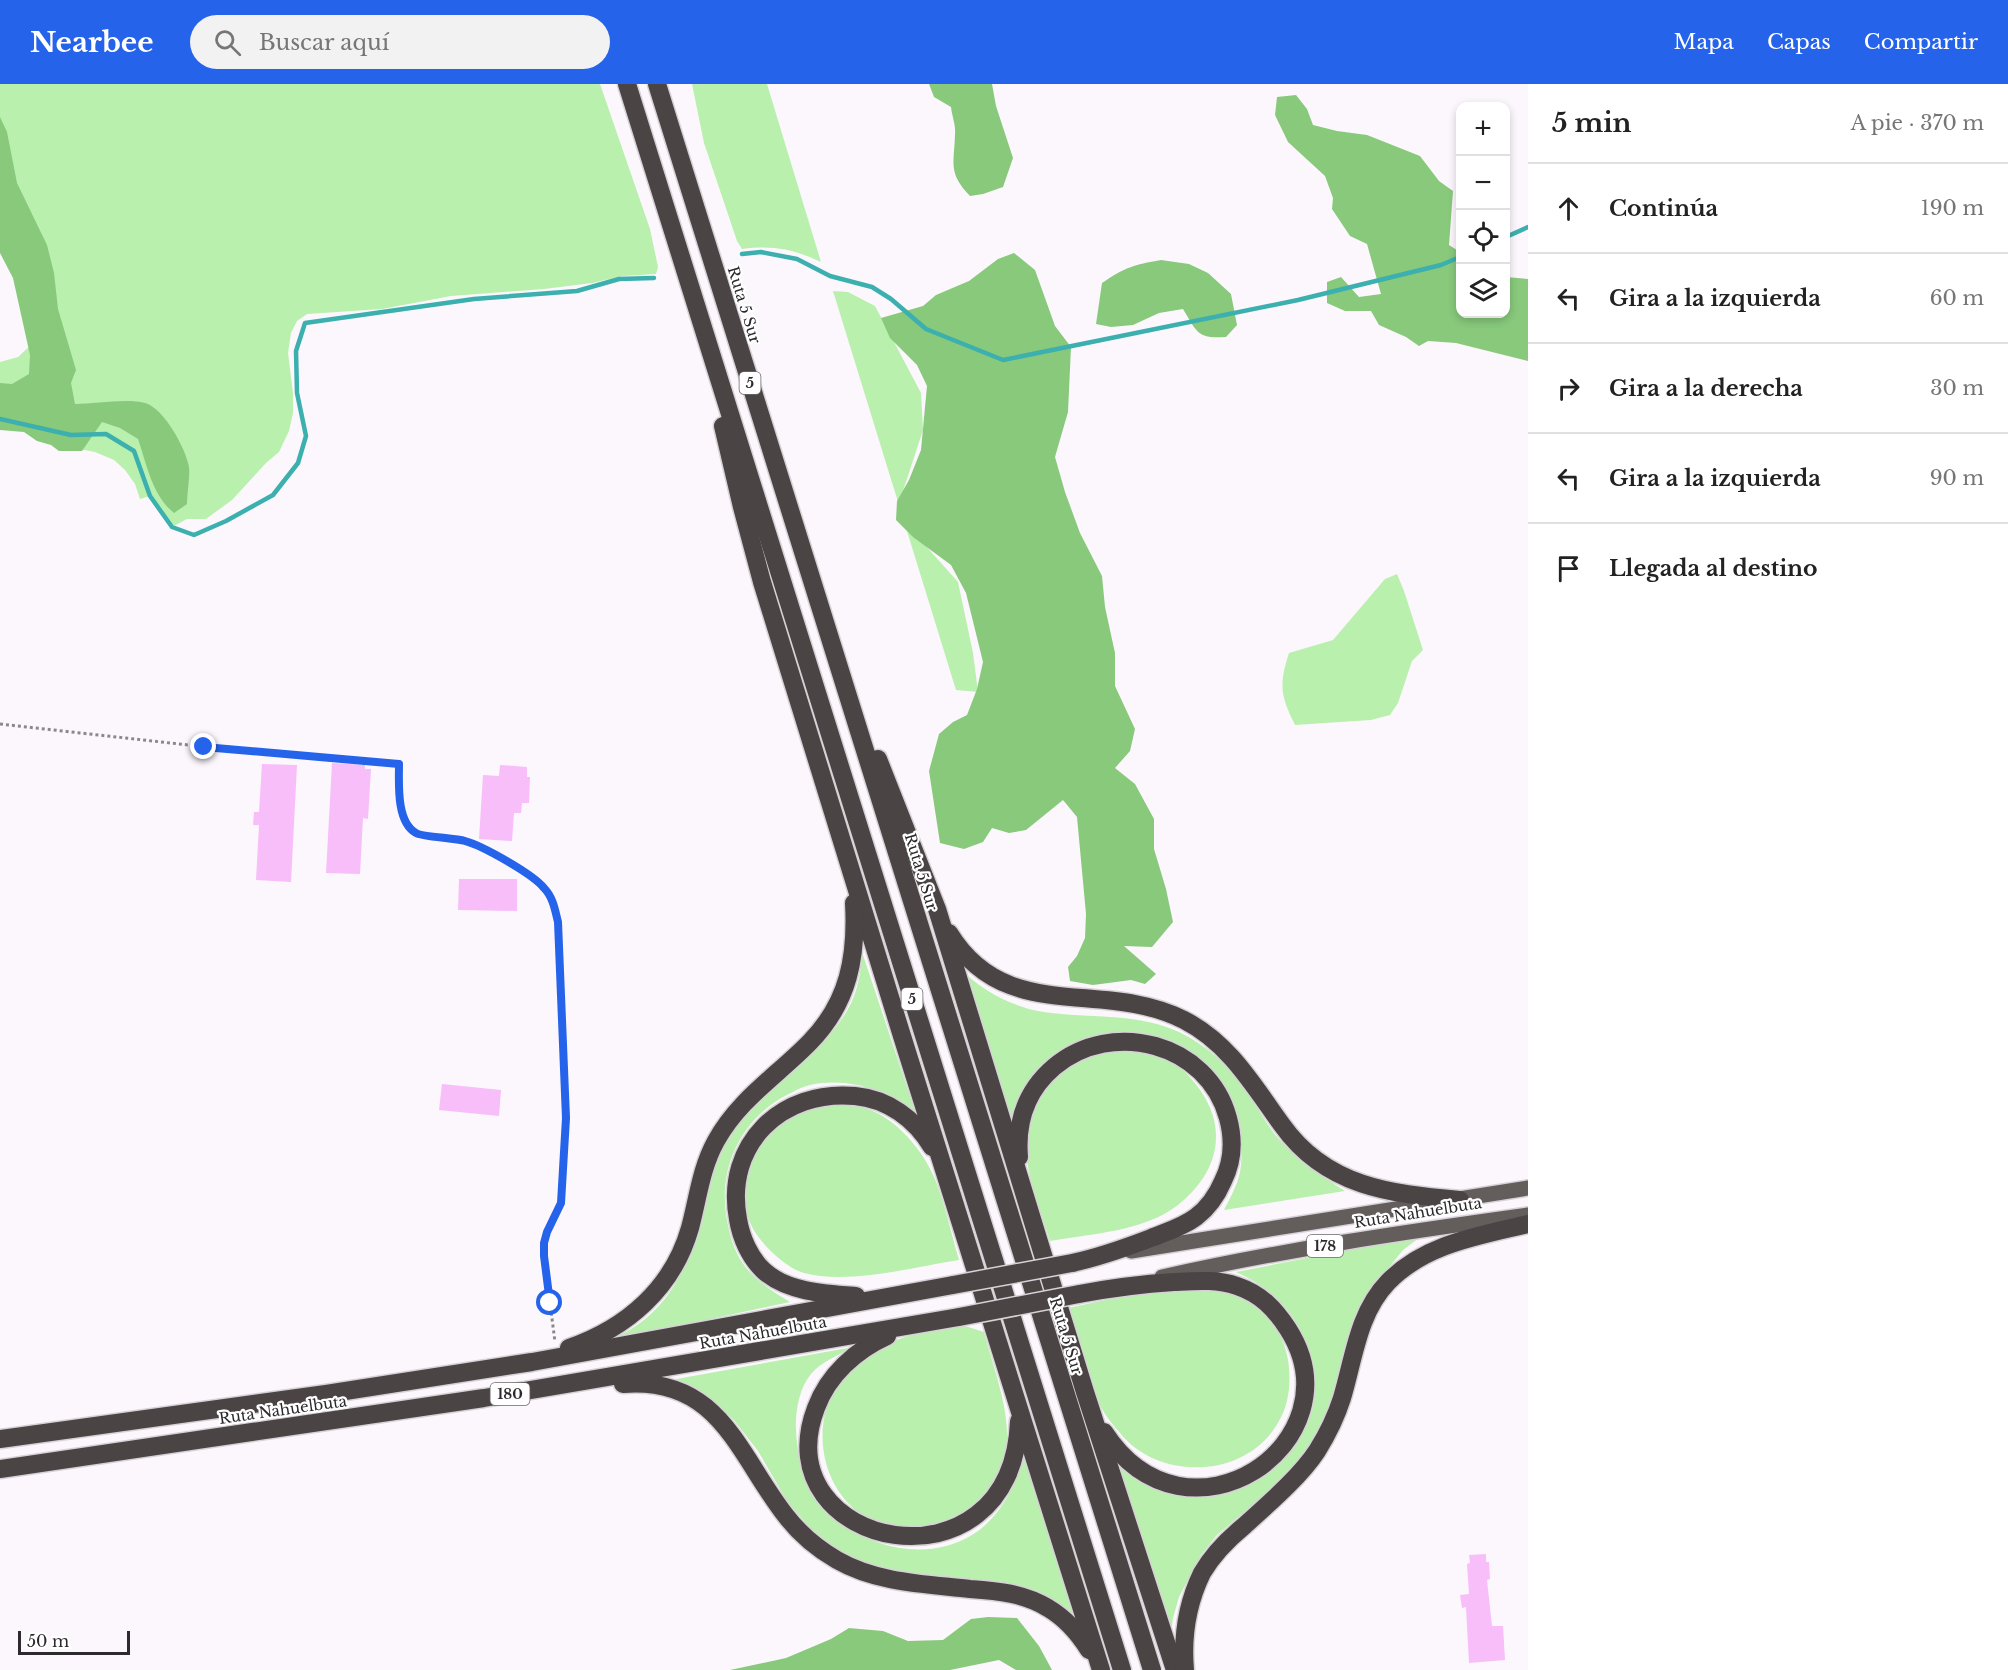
<!DOCTYPE html>
<html lang="es">
<head>
<meta charset="utf-8">
<style>
	:root { --surface:#fff; --page:#f2f2f2; --text:#222; --muted:#767676; --line:#e0e0e0; --accent:#2563eb }
	body { margin:0; font-family:"Libre Baskerville",serif; background:var(--page); color:var(--text) }
	.controls { position:absolute; right:18px; top:18px; display:grid; overflow:hidden; border-radius:12px; box-shadow:0 3px 9px #0003 }
	.controls button { width:54px; height:54px; display:grid; place-items:center; padding:0; border:0; border-bottom:2px solid var(--line); background:var(--surface); color:var(--text); font:30px sans-serif }
	.scale { position:absolute; left:18px; bottom:15px; width:112px; box-sizing:border-box; padding-left:6px; border:3px solid #2c2a2c; border-top:0; font-size:16px; line-height:21px; white-space:nowrap; color:#2c2a2c; -webkit-text-stroke:4px #fff; paint-order:stroke }
	.stop { position:absolute; width:18px; height:18px; margin:-14px; border:4px solid #2563eb; border-radius:50%; background:#fff }
	.stop.end { background:#2563eb; border-color:#fff; box-shadow:0 2px 6px #0008 }
	.list { margin:0; padding:0; list-style:none }
	h2 { display:flex; justify-content:space-between; align-items:center; height:78px; margin:0; padding:0 24px; font-size:26px }
	h2 small { font-size:20px; font-weight:400; color:var(--muted) }
	.list li { display:grid; grid-template-columns:39px 1fr auto; gap:18px; align-items:center; box-sizing:border-box; height:90px; padding:0 24px; border-top:2px solid var(--line) }
	.list b { display:block; font-size:22px; white-space:nowrap }
	.list em { font-size:20px; font-style:normal; color:var(--muted) }
	.icon { flex:none; width:33px; height:33px; fill:none; stroke:currentColor; stroke-width:2; stroke-linecap:round; stroke-linejoin:round }
	.map { position:relative; flex:none; width:1528px; height:1586px; overflow:hidden }
	header { display:flex; align-items:center; gap:36px; box-sizing:border-box; height:84px; padding:0 30px; background:var(--accent); color:#fff }
	header strong { font-size:28px }
	nav { display:flex; gap:33px; margin-inline-start:auto; font-size:21px }
	.search { width:420px; height:54px; background:var(--page); display:flex; align-items:center; gap:15px; box-sizing:border-box; padding:0 21px; border-radius:33px; color:var(--muted); font-size:22px }
	main { display:flex }
	aside { flex:1; background:var(--surface) }
	.map>svg:first-child { display:block }
	.green { fill:#b9f0ae }
	.forest { fill:#88c97c }
	.lines { fill:none; stroke-linecap:round; stroke-linejoin:round }
	.stream { stroke:#3cafaf; stroke-width:4.5 }
	.building { fill:#f7bef9 }
	.major-casing { stroke:#d7d2d7; stroke-width:18 }
	.highway-casing { stroke:#d7d2d7; stroke-width:21 }
	.path { stroke:#8b888b; stroke-width:3; stroke-dasharray:3 3; stroke-linecap:butt }
	.major { stroke:#635d5c; stroke-width:15 }
	.highway { stroke:#4b4444; stroke-width:18 }
	.highway-bridge-casing { stroke:#d7d2d7; stroke-width:21; stroke-linecap:butt }
	.highway-bridge { stroke:#4b4444; stroke-width:18 }
	.route { stroke:#2563eb; stroke-width:8 }
	.labels { text-anchor:middle; stroke-width:4.5; stroke-linejoin:round; paint-order:stroke }
	.shield { fill:#fff; stroke:#6b6a6b; stroke-width:1.5 }
	.shield-label { font-size:14px; font-weight:bold; fill:#2c2a2c }
	.street-label { font-size:15px; fill:#2c2a2c; stroke:#fff }
</style>
</head>
<body>
<header>
<strong>Nearbee</strong>
<div class="search"><svg class="icon" aria-label="search" viewBox="0 0 24 24"><circle cx="10" cy="10" r="6"/><path d="M15 15l6 6"/></svg>Buscar aquí</div>
<nav><a>Mapa</a><a>Capas</a><a>Compartir</a></nav>
</header>
<main>
<div class="map">
<svg width="1528" height="1586" viewBox="0 0 1528 1586">
	<rect width="100%" height="100%" fill="#fcf7fc"/>
	<g class="green">
		<polygon points="0,0 600,0 650,145 658,183 656,190 623,192 592,199 544,205 451,212 382,225 307,230 297,237 291,249 288,269 293,309 293,329 289,347 279,368 266,379 232,416 206,435 187,435 172,443 150,412 140,415 135,400 125,386 114,376 95,368 70,363 32,347 0,341 0,278 18,273 46,247 0,109"/>
		<path d="M692,0h75l54,178c-28,-13 -48,-17 -79,-13l-5,-8 -33,-98z"/>
		<polygon points="833,207 848,208 875,222 921,309 923,346 902,410 908,442 958,498 973,569 978,608 956,606"/>
		<path d="M1397,490l7,17 19,59 -11,11 -14,42 -8,12 -19,5 -76,5c-15,-30 -16,-41 -6,-72l44,-13 52,-61z"/>
		<path d="M862,868l54,162c-28,-25 -69,-37 -106,-29 -9,2 -17,7 -25,11 -43,23 -66,70 -59,118 3,20 8,39 21,55 11,13 28,24 43,33l-187,40c57,-19 84,-67 98,-122 8,-30 12,-59 29,-86 32,-49 91,-76 118,-125 10,-17 13,-38 14,-57z"/>
		<path d="M960,885c23,22 52,38 84,43 46,7 92,0 135,20 29,14 53,36 70,63 10,14 17,29 28,42 20,22 43,38 68,54l-121,19c6,-12 13,-24 16,-38 4,-22 1,-60 -12,-80 -19,-30 -53,-52 -89,-59 -16,-3 -34,0 -49,5 -42,15 -71,42 -79,87z"/>
		<path d="M1122,965c16,1 31,2 45,9 11,5 19,15 27,24 36,43 26,90 -16,123 -33,26 -87,29 -128,36 -9,-30 -23,-62 -24,-93 -1,-44 32,-84 73,-95 8,-2 16,-3 23,-4z"/>
		<path d="M823,1021c9,0 19,-1 28,0 38,4 70,41 84,74 10,25 16,54 24,81 -45,7 -112,25 -155,13 -20,-6 -48,-33 -55,-53 -9,-25 1,-66 18,-86 15,-17 35,-23 56,-29z"/>
		<path d="M1423,1151l-20,15 -21,26 -56,147 -35,49 -74,63 -16,20 -22,42 -6,21 -3,23 -54,-179c11,11 23,21 37,26 47,18 107,2 137,-38 49,-65 17,-148 -54,-178z"/>
		<path d="M1226,1205c11,6 26,11 36,19 14,11 23,35 26,52 3,20 2,42 -9,61 -31,58 -120,61 -159,12 -8,-9 -16,-19 -21,-30 -5,-9 -7,-20 -10,-30 -7,-22 -14,-43 -21,-65l80,-17z"/>
		<path d="M965,1242l19,6c9,34 25,75 23,111 -3,34 -26,68 -58,80 -7,3 -16,3 -23,4 -7,1 -15,4 -22,3 -7,-2 -15,-5 -22,-7 -12,-4 -22,-8 -31,-17 -40,-39 -38,-110 7,-145 30,-24 70,-31 107,-35z"/>
		<path d="M853,1263c-14,8 -32,15 -42,27 -12,14 -16,39 -15,56 1,23 7,51 21,69 3,5 8,9 13,13 35,36 96,51 142,23 28,-17 45,-51 53,-82l55,178 -22,-21 -184,-41 -35,-18 -29,-23 -23,-27 -29,-50 -25,-32 -30,-25 -32,-14z"/>
	</g>
	<g class="forest">
		<path d="M929,0h63l4,22 17,52 -10,29 -20,7 -13,2c-22,-23 -16,-32 -15,-61 1,-9 -3,-19 -4,-28l-17,-10z"/>
		<polygon points="1296,11 1307,25 1313,41 1337,47 1367,51 1420,72 1439,97 1453,107 1449,161 1460,168 1460,230 1506,230 1506,193 1528,195 1528,277 1456,259 1428,257 1419,262 1406,253 1379,241 1371,227 1345,227 1327,219 1327,198 1341,193 1359,213 1381,210 1367,160 1350,152 1332,125 1333,114 1325,92 1288,58 1275,31 1277,13"/>
		<path d="M0,33l7,15 10,51 30,62 7,28 4,36 18,61 -5,13 4,21c20,0 51,-6 70,-1 19,5 41,46 44,64 1,11 -2,26 -2,37l-13,9c-22,-18 -27,-48 -36,-74l-18,-11 -18,-6 -20,29h-23l-8,-6 -14,-4 -13,-9 -24,-2v-47l12,1 17,-10 1,-19 -17,-77 -13,-25z"/>
		<polygon points="1014,169 1035,186 1055,242 1071,263 1068,328 1055,373 1065,408 1080,449 1102,492 1105,523 1115,569 1115,602 1135,645 1130,667 1115,684 1135,700 1154,735 1154,765 1166,805 1173,838 1152,863 1124,862 1156,890 1145,900 1131,896 1093,901 1070,897 1068,883 1077,872 1085,854 1086,830 1077,733 1063,716 1026,746 1009,749 992,744 983,758 964,765 940,759 929,687 939,650 953,638 967,631 977,605 983,578 966,509 951,481 913,453 896,436 897,417 909,396 921,366 927,302 917,281 890,254 881,234 923,222 936,211 969,197 998,175"/>
		<path d="M1161,176l28,4 19,9 23,21 6,31 -11,12c-29,2 -29,-5 -43,-28l-24,4 -26,12 -22,2 -15,-3 6,-41c24,-16 31,-18 59,-23z"/>
		<polygon points="988,1533 1017,1534 1039,1562 1052,1586 1016,1586 999,1576 950,1586 730,1586 786,1574 831,1555 849,1544 883,1547 908,1557 943,1556 971,1535"/>
	</g>
	<g class="lines">
		<g class="stream">
			<polyline points="1506,153 1528,143"/>
			<polyline points="742,170 761,168 797,175 830,192 872,203 891,215 926,245 1003,276 1298,216 1441,181 1460,173"/>
			<polyline points="0,335 71,351 106,350 134,367 150,412 172,443 194,451 226,437 273,411 298,379 306,352 297,309 296,267 305,239 474,215 577,207 619,195 654,194"/>
		</g>
	</g>
	<g class="building">
		<polygon points="332,679 365,681 365,685 371,685 368,735 363,734 360,790 326,789"/>
		<polygon points="262,680 297,681 291,798 256,796 259,741 253,741 254,728 259,728"/>
		<polygon points="500,681 527,683 527,693 530,693 529,719 522,719 521,729 514,729 512,757 479,755 483,691 499,692"/>
		<polygon points="459,795 517,795 517,827 458,826"/>
		<polygon points="442,1000 501,1006 499,1032 439,1026"/>
		<polygon points="1486,1470 1486,1478 1489,1478 1490,1495 1487,1496 1492,1542 1503,1542 1505,1576 1469,1579 1466,1523 1462,1524 1460,1511 1469,1510 1467,1480 1470,1479 1469,1471"/>
	</g>
	<g class="lines">
		<g class="major-casing">
			<g id="major">
				<polyline points="1131,1167 1528,1104"/>
				<path d="M1162,1193c120,-27 243,-45 366,-62"/>
			</g>
		</g>
		<g class="highway-casing">
			<g id="highway">
				<polyline points="627,0 1122,1586"/>
				<polyline points="657,0 1152,1586"/>
				<polyline points="723,342 742,423 762,498 902,952 1101,1586"/>
				<polyline points="878,675 937,825 1085,1308 1175,1586"/>
				<path d="M949,849c57,93 153,45 235,87 45,23 69,65 98,105 44,62 109,69 178,75"/>
				<path d="M1019,1073c-3,-36 8,-67 35,-90 58,-49 154,-24 174,51 6,22 5,43 -5,63 -6,14 -15,27 -27,36 -13,10 -30,15 -45,21 -26,10 -51,19 -79,25"/>
				<path d="M1079,1210c32,-6 63,-10 95,-12 21,-1 43,-3 63,4 24,8 38,23 51,43 72,113 -101,231 -184,103"/>
				<path d="M856,1212c-30,-2 -69,-4 -92,-25 -14,-13 -23,-33 -26,-52 -14,-75 44,-130 117,-123 33,3 60,23 77,51"/>
				<path d="M887,1252c-31,14 -59,39 -71,72 -54,141 196,193 203,13"/>
				<path d="M569,1264c58,-20 104,-60 121,-120 8,-30 11,-60 26,-87 23,-42 62,-66 94,-99 39,-40 47,-86 44,-139"/>
				<path d="M623,1300c97,-8 115,71 163,132 13,17 32,33 51,44 40,23 88,24 133,29 27,2 54,4 78,19 17,10 31,26 41,42"/>
				<polyline points="0,1355 326,1310 532,1278 953,1201"/>
				<polyline points="0,1385 484,1314 959,1233"/>
				<path d="M1185,1586c-3,-34 2,-66 17,-97 11,-19 25,-33 42,-47 23,-21 56,-49 73,-75 10,-16 19,-34 25,-53 12,-40 16,-85 46,-116 37,-38 90,-46 140,-58"/>
			</g>
		</g>
		<path class="path" d="M0,640l269,30 130,10c0,19 -3,58 16,69 7,4 40,5 50,8 18,5 67,33 79,47 9,9 11,22 14,34l8,196 -2,62 -3,23 -14,29 -3,24 11,86"/>
		<use href="#major" class="major"/>
		<use href="#highway" class="highway"/>
		<g class="highway-bridge-casing">
			<g id="highway-bridge">
				<polyline points="953,1201 1072,1179"/>
				<polyline points="959,1233 1079,1210"/>
			</g>
		</g>
		<use href="#highway-bridge" class="highway-bridge"/>
	</g>
	<g class="lines">
		<path class="route" d="M204,663l195,17c0,19 -3,58 17,69 6,4 39,5 49,8 18,5 68,33 79,47 9,9 11,22 14,34l8,196 -5,85 -14,29 -3,11v13l6,47"/>
	</g>
	<g class="labels">
		<g class="shield">
			<rect x="739.5" y="288" width="21" height="22" rx="4.5"/>
			<rect x="901.5" y="904" width="21" height="22" rx="4.5"/>
			<rect x="1307" y="1151" width="36" height="22" rx="4.5"/>
			<rect x="490.5" y="1299" width="39" height="22" rx="4.5"/>
		</g>
		<g class="shield-label">
			<text x="750" y="304">5</text>
			<text x="912" y="920">5</text>
			<text x="1325" y="1167">178</text>
			<text x="510" y="1315">180</text>
		</g>
		<g class="street-label">
			<text transform="translate(744 221) rotate(73)" y="5">Ruta 5 Sur</text>
			<text transform="translate(921 788) rotate(73)" y="5">Ruta 5 Sur</text>
			<text transform="translate(1418 1129) rotate(-9)" y="5">Ruta Nahuelbuta</text>
			<text transform="translate(763 1249) rotate(-10)" y="5">Ruta Nahuelbuta</text>
			<text transform="translate(1066 1252) rotate(73)" y="5">Ruta 5 Sur</text>
			<text transform="translate(283 1326) rotate(-8)" y="5">Ruta Nahuelbuta</text>
		</g>
	</g>
</svg>
<div class="controls">
<button>+</button>
<button>−</button>
<button><svg class="icon" aria-label="locate" viewBox="0 0 24 24"><circle cx="12" cy="12" r="6"/><path d="M12 2v4M12 18v4M2 12h4M18 12h4"/></svg></button>
<button><svg class="icon" aria-label="layers" viewBox="0 0 24 24"><path d="M12 4l9 5-9 5-9-5zM3 14l9 5 9-5"/></svg></button>
</div>
<div class="scale">50 m</div>
<div class="stop" style="left:550px;top:1219px"></div>
<div class="stop end" style="left:204px;top:663px"></div>
</div>
<aside>
<h2>5 min<small>A pie · 370 m</small></h2>
<ul class="list">
<li><svg class="icon" aria-label="ahead" viewBox="0 0 24 24"><path d="M12 20V5M6 11l6-6 6 6"/></svg><div><b>Continúa</b></div><em>190 m</em></li>
<li><svg class="icon" aria-label="left" viewBox="0 0 24 24"><path d="M17 20v-9H6M10 6l-5 5 5 5"/></svg><div><b>Gira a la izquierda</b></div><em>60 m</em></li>
<li><svg class="icon" aria-label="right" viewBox="0 0 24 24"><path d="M7 20v-9h11M14 6l5 5-5 5"/></svg><div><b>Gira a la derecha</b></div><em>30 m</em></li>
<li><svg class="icon" aria-label="left" viewBox="0 0 24 24"><path d="M17 20v-9H6M10 6l-5 5 5 5"/></svg><div><b>Gira a la izquierda</b></div><em>90 m</em></li>
<li><svg class="icon" aria-label="arrive" viewBox="0 0 24 24"><path d="M6 21V4h12l-3 4 3 4H6"/></svg><div><b>Llegada al destino</b></div></li>
</ul>
</aside>
</main>
</body>
</html>
